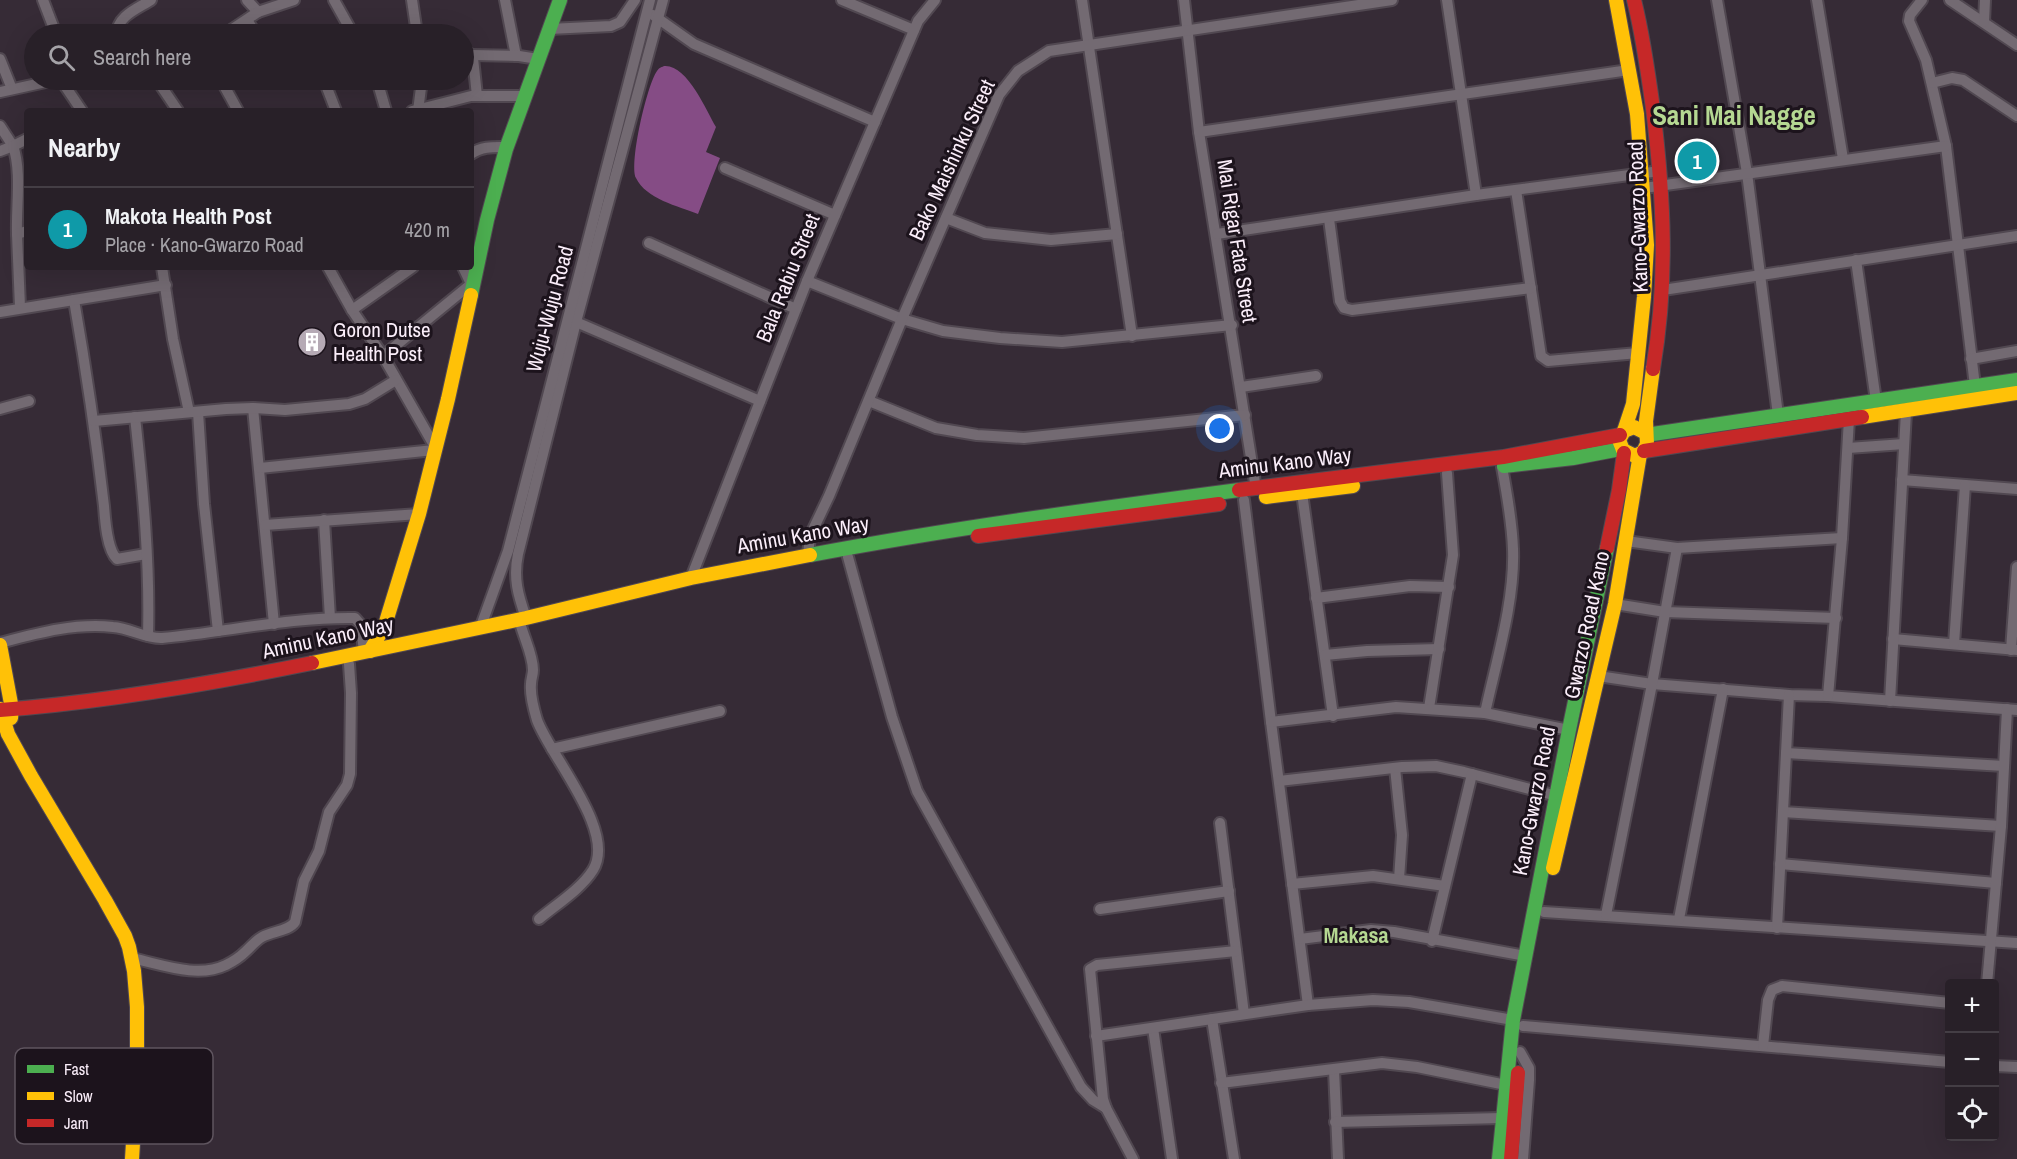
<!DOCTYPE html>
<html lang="en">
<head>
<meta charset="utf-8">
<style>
	:root { --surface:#282028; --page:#342d34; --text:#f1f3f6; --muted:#a5a3a8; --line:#443e45; --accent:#b6aab5 }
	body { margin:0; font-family:"Archivo Narrow",sans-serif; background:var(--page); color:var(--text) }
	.controls { position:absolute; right:18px; bottom:18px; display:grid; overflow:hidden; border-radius:6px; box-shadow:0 6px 24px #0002 }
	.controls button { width:54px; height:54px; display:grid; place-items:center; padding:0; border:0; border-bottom:2px solid var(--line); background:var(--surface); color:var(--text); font:30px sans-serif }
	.you { position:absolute; left:1220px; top:429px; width:21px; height:21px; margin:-15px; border:4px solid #fff; border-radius:50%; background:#1a73e8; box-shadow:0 0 0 9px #1a73e833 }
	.badge { display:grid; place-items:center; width:39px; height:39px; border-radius:50%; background:var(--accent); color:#fff; font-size:20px; font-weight:700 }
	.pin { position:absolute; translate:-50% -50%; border:3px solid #fff; box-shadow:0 2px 6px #0006 }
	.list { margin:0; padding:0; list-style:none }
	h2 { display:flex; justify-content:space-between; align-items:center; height:78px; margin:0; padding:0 24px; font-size:26px }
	h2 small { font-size:20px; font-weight:400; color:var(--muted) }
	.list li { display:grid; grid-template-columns:39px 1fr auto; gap:18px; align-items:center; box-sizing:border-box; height:84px; padding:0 24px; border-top:2px solid var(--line) }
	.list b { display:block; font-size:22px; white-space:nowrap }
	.list p { margin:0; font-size:20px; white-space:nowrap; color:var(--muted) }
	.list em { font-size:20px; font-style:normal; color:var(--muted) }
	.icon { flex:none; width:33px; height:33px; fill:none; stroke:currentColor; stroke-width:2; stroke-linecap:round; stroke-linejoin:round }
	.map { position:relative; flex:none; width:2017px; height:1159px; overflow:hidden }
	.search { position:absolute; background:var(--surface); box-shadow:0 6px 24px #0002; left:24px; top:24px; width:450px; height:66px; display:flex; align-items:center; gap:15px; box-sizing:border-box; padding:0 21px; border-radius:33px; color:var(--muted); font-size:22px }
	.panel { position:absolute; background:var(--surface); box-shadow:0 6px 24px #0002; left:24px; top:108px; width:450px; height:162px; border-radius:6px }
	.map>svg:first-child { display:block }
	.water { fill:#854c85 }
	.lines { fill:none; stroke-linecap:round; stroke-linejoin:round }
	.street-casing { stroke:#514851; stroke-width:14 }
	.fast-casing { stroke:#514851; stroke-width:16 }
	.slow-casing { stroke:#514851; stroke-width:16 }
	.jam-casing { stroke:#514851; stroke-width:16 }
	.street { stroke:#736a72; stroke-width:10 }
	.fast { stroke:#4caf50; stroke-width:14 }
	.slow { stroke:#ffc107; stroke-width:14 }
	.jam { stroke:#c62828; stroke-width:14 }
	.labels { text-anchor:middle; stroke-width:6; stroke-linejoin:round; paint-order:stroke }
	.street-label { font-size:21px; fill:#fbeefa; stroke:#1c131c }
	.poi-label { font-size:21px; fill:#fbeefa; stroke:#1c131c; text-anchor:start }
	.neighbourhood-label { font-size:22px; font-weight:bold; fill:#b5d892; stroke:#1c131c }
	.district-label { font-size:27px; font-weight:bold; fill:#b5d892; stroke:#1c131c }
	.key { fill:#1c131c; stroke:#5f555f; stroke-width:1.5 }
	.key-label { font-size:16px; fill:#fbeefa }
</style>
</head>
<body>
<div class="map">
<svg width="2017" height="1159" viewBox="0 0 2017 1159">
	<rect width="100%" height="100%" fill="#362b36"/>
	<path class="water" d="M664,66c23,-2 42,44 52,61l-10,25 14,6 -22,56c-20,-8 -52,-15 -62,-36 -7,-15 11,-93 21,-107 3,-4 3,-3 7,-5z"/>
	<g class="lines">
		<g class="street-casing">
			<g id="street">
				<polyline points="43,0 56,34"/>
				<polyline points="247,0 258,12"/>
				<polyline points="334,0 353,34"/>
				<polyline points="412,0 417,34"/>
				<polyline points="505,0 516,56"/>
				<polyline points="842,0 914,30"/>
				<polyline points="1082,0 1132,336"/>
				<polyline points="1184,0 1199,132 1256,489"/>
				<polyline points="1447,0 1476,195"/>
				<polyline points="1717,0 1747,173 1778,415"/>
				<polyline points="1817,0 1843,159"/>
				<polyline points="1922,0 1910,15 1909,21 1926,60 1946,146 1975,386"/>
				<polyline points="1950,0 2017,45"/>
				<polyline points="653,15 694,44 875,122"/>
				<polyline points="247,20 256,34"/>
				<polyline points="1984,22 1985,0"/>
				<polyline points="549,29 611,26 620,22 635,0"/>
				<path d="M117,34c0,-18 20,-25 34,-34"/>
				<polyline points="225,34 258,12 294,0"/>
				<polyline points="464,53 469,53 473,58 477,96"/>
				<polyline points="472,55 519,56 538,59"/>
				<polyline points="0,59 12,89"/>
				<polyline points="61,80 82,111"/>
				<polyline points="157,80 178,111"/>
				<polyline points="221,80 238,111"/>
				<polyline points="324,80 336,111"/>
				<polyline points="377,80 386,111"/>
				<polyline points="1932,83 1952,78 1963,80 2017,116"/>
				<polyline points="0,92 55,80"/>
				<polyline points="412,111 471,96 525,96"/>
				<polyline points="418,111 422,80"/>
				<polyline points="0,126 13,146 0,151"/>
				<polyline points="1199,132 1629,70"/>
				<path d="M471,154c11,-8 23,-7 36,-7"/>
				<polyline points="725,168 835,215"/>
				<polyline points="1644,188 1946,146"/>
				<polyline points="1516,190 1541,356 1548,361 1638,353"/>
				<polyline points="946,218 985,233 1051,240 1117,234"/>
				<polyline points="1329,219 1340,301 1344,308 1352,310 1531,288"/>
				<path d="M17,234c-1,-28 5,-62 -4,-88l14,-7"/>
				<polyline points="1217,234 1476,195 1660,171"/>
				<polyline points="649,243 796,309"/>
				<polyline points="1856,260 1876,401"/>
				<polyline points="162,267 173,339 189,412"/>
				<polyline points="328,267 352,310 383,356 435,447"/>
				<polyline points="463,267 473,288"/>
				<polyline points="807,281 902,319 943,331 1000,338 1062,342 1232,325"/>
				<polyline points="1663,290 2017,236"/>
				<path d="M74,300c12,69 22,137 30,206 1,14 3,44 13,53l29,-5"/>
				<polyline points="20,307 17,234 27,231"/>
				<polyline points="352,310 413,267"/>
				<polyline points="0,312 166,285"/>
				<polyline points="576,322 760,401"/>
				<polyline points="383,356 471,284"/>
				<polyline points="1971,359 2017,351"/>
				<polyline points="1241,387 1316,376"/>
				<polyline points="869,401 936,428 977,435 1024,438 1245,415"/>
				<polyline points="253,408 274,624"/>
				<polyline points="0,409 29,401"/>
				<polyline points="198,412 204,504 218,631"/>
				<path d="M135,417c8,73 15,146 13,219"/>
				<polyline points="94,421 226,409 253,408 285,410 349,404 365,399 396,380"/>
				<polyline points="1848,448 1904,444"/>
				<polyline points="260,468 434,450"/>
				<polyline points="1902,480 2017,489"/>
				<polyline points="1302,493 1333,716"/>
				<polyline points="1244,500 1271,722 1308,1005"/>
				<polyline points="324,520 330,618"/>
				<polyline points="265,525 419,514"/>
				<polyline points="1626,541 1677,548 1842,538"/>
				<polyline points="808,555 810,536 829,496 902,319 999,95 1018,71 1049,51 1392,0"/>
				<polyline points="848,557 892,717 917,791 1081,1087 1093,1100 1106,1108"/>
				<polyline points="691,578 807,281 918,21 935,0"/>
				<polyline points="1316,598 1410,586 1449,587"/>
				<polyline points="1615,604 1665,612 1836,618"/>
				<path d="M526,618c-8,-23 -13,-40 -8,-64l58,-232 87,-322"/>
				<polyline points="481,626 508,551 650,0"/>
				<path d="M521,626c4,14 12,30 12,44 0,5 -2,9 -2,14 -1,10 3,26 6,36 13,36 80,111 56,150 -12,19 -36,34 -54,49"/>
				<polyline points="1893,639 2017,650"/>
				<path d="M0,643c38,-10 74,-20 113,-16 17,1 33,12 49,11 65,-6 128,-21 193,-20l6,7 3,27"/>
				<polyline points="1954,644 1965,485"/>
				<polyline points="2011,650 2017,567"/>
				<polyline points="1325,655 1367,651 1439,649"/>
				<polyline points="1598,676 1652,684 1789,695 1828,696 2017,710"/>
				<polyline points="1828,696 1842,538 1849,419"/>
				<polyline points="1890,701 1906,412"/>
				<polyline points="1429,708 1453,555 1447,473"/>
				<path d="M1485,713c11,-51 30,-112 28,-164 -1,-28 -6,-55 -11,-82"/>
				<polyline points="1271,722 1396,707 1485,713 1569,730"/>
				<polyline points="552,749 720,711"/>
				<polyline points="1786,753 2004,766"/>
				<polyline points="1395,768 1402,835 1399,879"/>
				<polyline points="1279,781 1402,767 1436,766 1464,772 1557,796"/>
				<polyline points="1783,812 2001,826"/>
				<polyline points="1220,823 1244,1014"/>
				<polyline points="1780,864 1996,883"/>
				<polyline points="1292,884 1373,876 1445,886"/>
				<polyline points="1100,909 1229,891"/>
				<polyline points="1544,912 2017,943"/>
				<polyline points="1606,915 1652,684 1677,548"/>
				<polyline points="1679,919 1723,689"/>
				<polyline points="1777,928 1789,695"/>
				<polyline points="1300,939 1371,930 1394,932 1526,956"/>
				<polyline points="1432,941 1472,774"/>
				<path d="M131,958c30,6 66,21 95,7 6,-3 14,-8 19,-13 6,-5 10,-11 17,-15 11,-6 27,-6 33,-15l9,-41 15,-30 10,-39 18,-27 3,-11 1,-81 -2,-29"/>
				<polyline points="1987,984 2001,826 2007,709"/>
				<polyline points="1212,1019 1234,1159"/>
				<polyline points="1523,1026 1950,1062"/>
				<polyline points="1153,1028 1172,1159"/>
				<polyline points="1096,1036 1308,1005 1373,1000 1409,1002 1513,1020"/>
				<polyline points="1763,1046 1768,1000 1772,990 1782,986 1950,1003"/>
				<polyline points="1520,1052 1529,1068 1529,1080 1523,1159"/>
				<polyline points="1994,1066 2017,1067"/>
				<polyline points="1334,1070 1338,1159"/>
				<polyline points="1221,1083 1382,1063 1417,1067 1506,1085"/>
				<polyline points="1335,1122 1502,1118"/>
				<polyline points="1133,1159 1106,1108 1103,1099 1090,969 1097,965 1236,951"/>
			</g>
		</g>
		<g class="fast-casing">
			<g id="fast">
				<polyline points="471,295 487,220 506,149 560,0"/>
				<polyline points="1646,435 2017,380"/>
				<polyline points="1504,466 1573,458 1620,449"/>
				<path d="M810,555c142,-27 285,-46 429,-65"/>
				<polyline points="1499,1159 1513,1020 1569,730 1607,548"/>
			</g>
		</g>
		<g class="slow-casing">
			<g id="slow">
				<polyline points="1616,0 1637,114 1647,245 1644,297 1633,404 1624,431"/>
				<polyline points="1862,417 2017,393"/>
				<polyline points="1644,432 1634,427 1624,431 1619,440 1623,450 1635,456 1643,452 1647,444 1646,421 1653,369"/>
				<polyline points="1266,497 1353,486"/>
				<polyline points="0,645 12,709 11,718"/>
				<polyline points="370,651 385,625 419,514 448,399 471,295"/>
				<polyline points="312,663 526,618 691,578 810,555"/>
				<polyline points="0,709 8,734 31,776 105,900 125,936 129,947 134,971 137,1007 137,1079 132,1159"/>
				<polyline points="1553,868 1615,604 1640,454"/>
			</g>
		</g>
		<g class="jam-casing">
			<g id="jam">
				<path d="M1634,0c9,36 14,72 19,109 11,90 15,170 0,260"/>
				<polyline points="1644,451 1862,417"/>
				<polyline points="1239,490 1503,457 1620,435"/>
				<polyline points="978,536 1219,504"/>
				<polyline points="1607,548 1619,490 1624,453"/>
				<path d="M0,710c105,-8 209,-26 312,-47"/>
				<polyline points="1511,1159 1518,1073"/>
			</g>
		</g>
		<use href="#street" class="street"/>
		<use href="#fast" class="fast"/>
		<use href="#slow" class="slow"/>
		<use href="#jam" class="jam"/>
	</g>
	<defs>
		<g id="building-disc" transform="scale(1.5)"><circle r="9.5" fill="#b6aab5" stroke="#1c131c"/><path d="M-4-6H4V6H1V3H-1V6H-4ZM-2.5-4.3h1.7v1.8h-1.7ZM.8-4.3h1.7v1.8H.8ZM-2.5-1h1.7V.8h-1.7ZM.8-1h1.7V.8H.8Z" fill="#fff"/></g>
	</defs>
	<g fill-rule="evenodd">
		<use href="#building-disc" x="312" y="342"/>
	</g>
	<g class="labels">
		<g class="street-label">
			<text transform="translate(952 160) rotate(-65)" y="7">Bako Maishinku Street</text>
			<text transform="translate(1638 217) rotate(-92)" y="7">Kano-Gwarzo Road</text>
			<text transform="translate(1237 241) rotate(81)" y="7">Mai Rigar Fata Street</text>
			<text transform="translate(788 278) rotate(-68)" y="7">Bala Rabiu Street</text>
			<text transform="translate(550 309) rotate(-75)" y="7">Wuju-Wuju Road</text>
			<text transform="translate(1285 463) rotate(-7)" y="7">Aminu Kano Way</text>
			<text transform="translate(803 535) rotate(-10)" y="7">Aminu Kano Way</text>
			<text transform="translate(1587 625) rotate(-78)" y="7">Gwarzo Road Kano</text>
			<text transform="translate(328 638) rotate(-12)" y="7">Aminu Kano Way</text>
			<text transform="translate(1534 801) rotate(-79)" y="7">Kano-Gwarzo Road</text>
		</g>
		<g class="poi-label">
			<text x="333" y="337">Goron Dutse<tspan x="333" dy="24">Health Post</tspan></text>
		</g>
		<g class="neighbourhood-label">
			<text x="1356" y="943">Makasa</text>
		</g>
		<g class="district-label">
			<text x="1734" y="125">Sani Mai Nagge</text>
		</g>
	</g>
	<rect x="15" y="1048" width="198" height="96" rx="9" class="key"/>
	<rect x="27" y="1065" width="27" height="8" fill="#4caf50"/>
	<rect x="27" y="1092" width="27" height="8" fill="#ffc107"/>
	<rect x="27" y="1119" width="27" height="8" fill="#c62828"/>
	<g class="key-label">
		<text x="64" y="1075">Fast</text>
		<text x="64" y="1102">Slow</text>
		<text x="64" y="1129">Jam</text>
	</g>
</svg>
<div class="controls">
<button>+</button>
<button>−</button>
<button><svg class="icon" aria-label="locate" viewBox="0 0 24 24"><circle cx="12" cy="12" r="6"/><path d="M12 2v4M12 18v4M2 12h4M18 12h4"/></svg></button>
</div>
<div class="you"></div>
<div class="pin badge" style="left:1697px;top:161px;background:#0f9aa8">1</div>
<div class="search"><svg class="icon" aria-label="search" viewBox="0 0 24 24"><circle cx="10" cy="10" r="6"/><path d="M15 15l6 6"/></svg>Search here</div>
<section class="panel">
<h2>Nearby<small></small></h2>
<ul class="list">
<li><span class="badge" style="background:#0f9aa8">1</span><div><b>Makota Health Post</b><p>Place · Kano-Gwarzo Road</p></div><em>420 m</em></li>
</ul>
</section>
</div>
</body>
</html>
